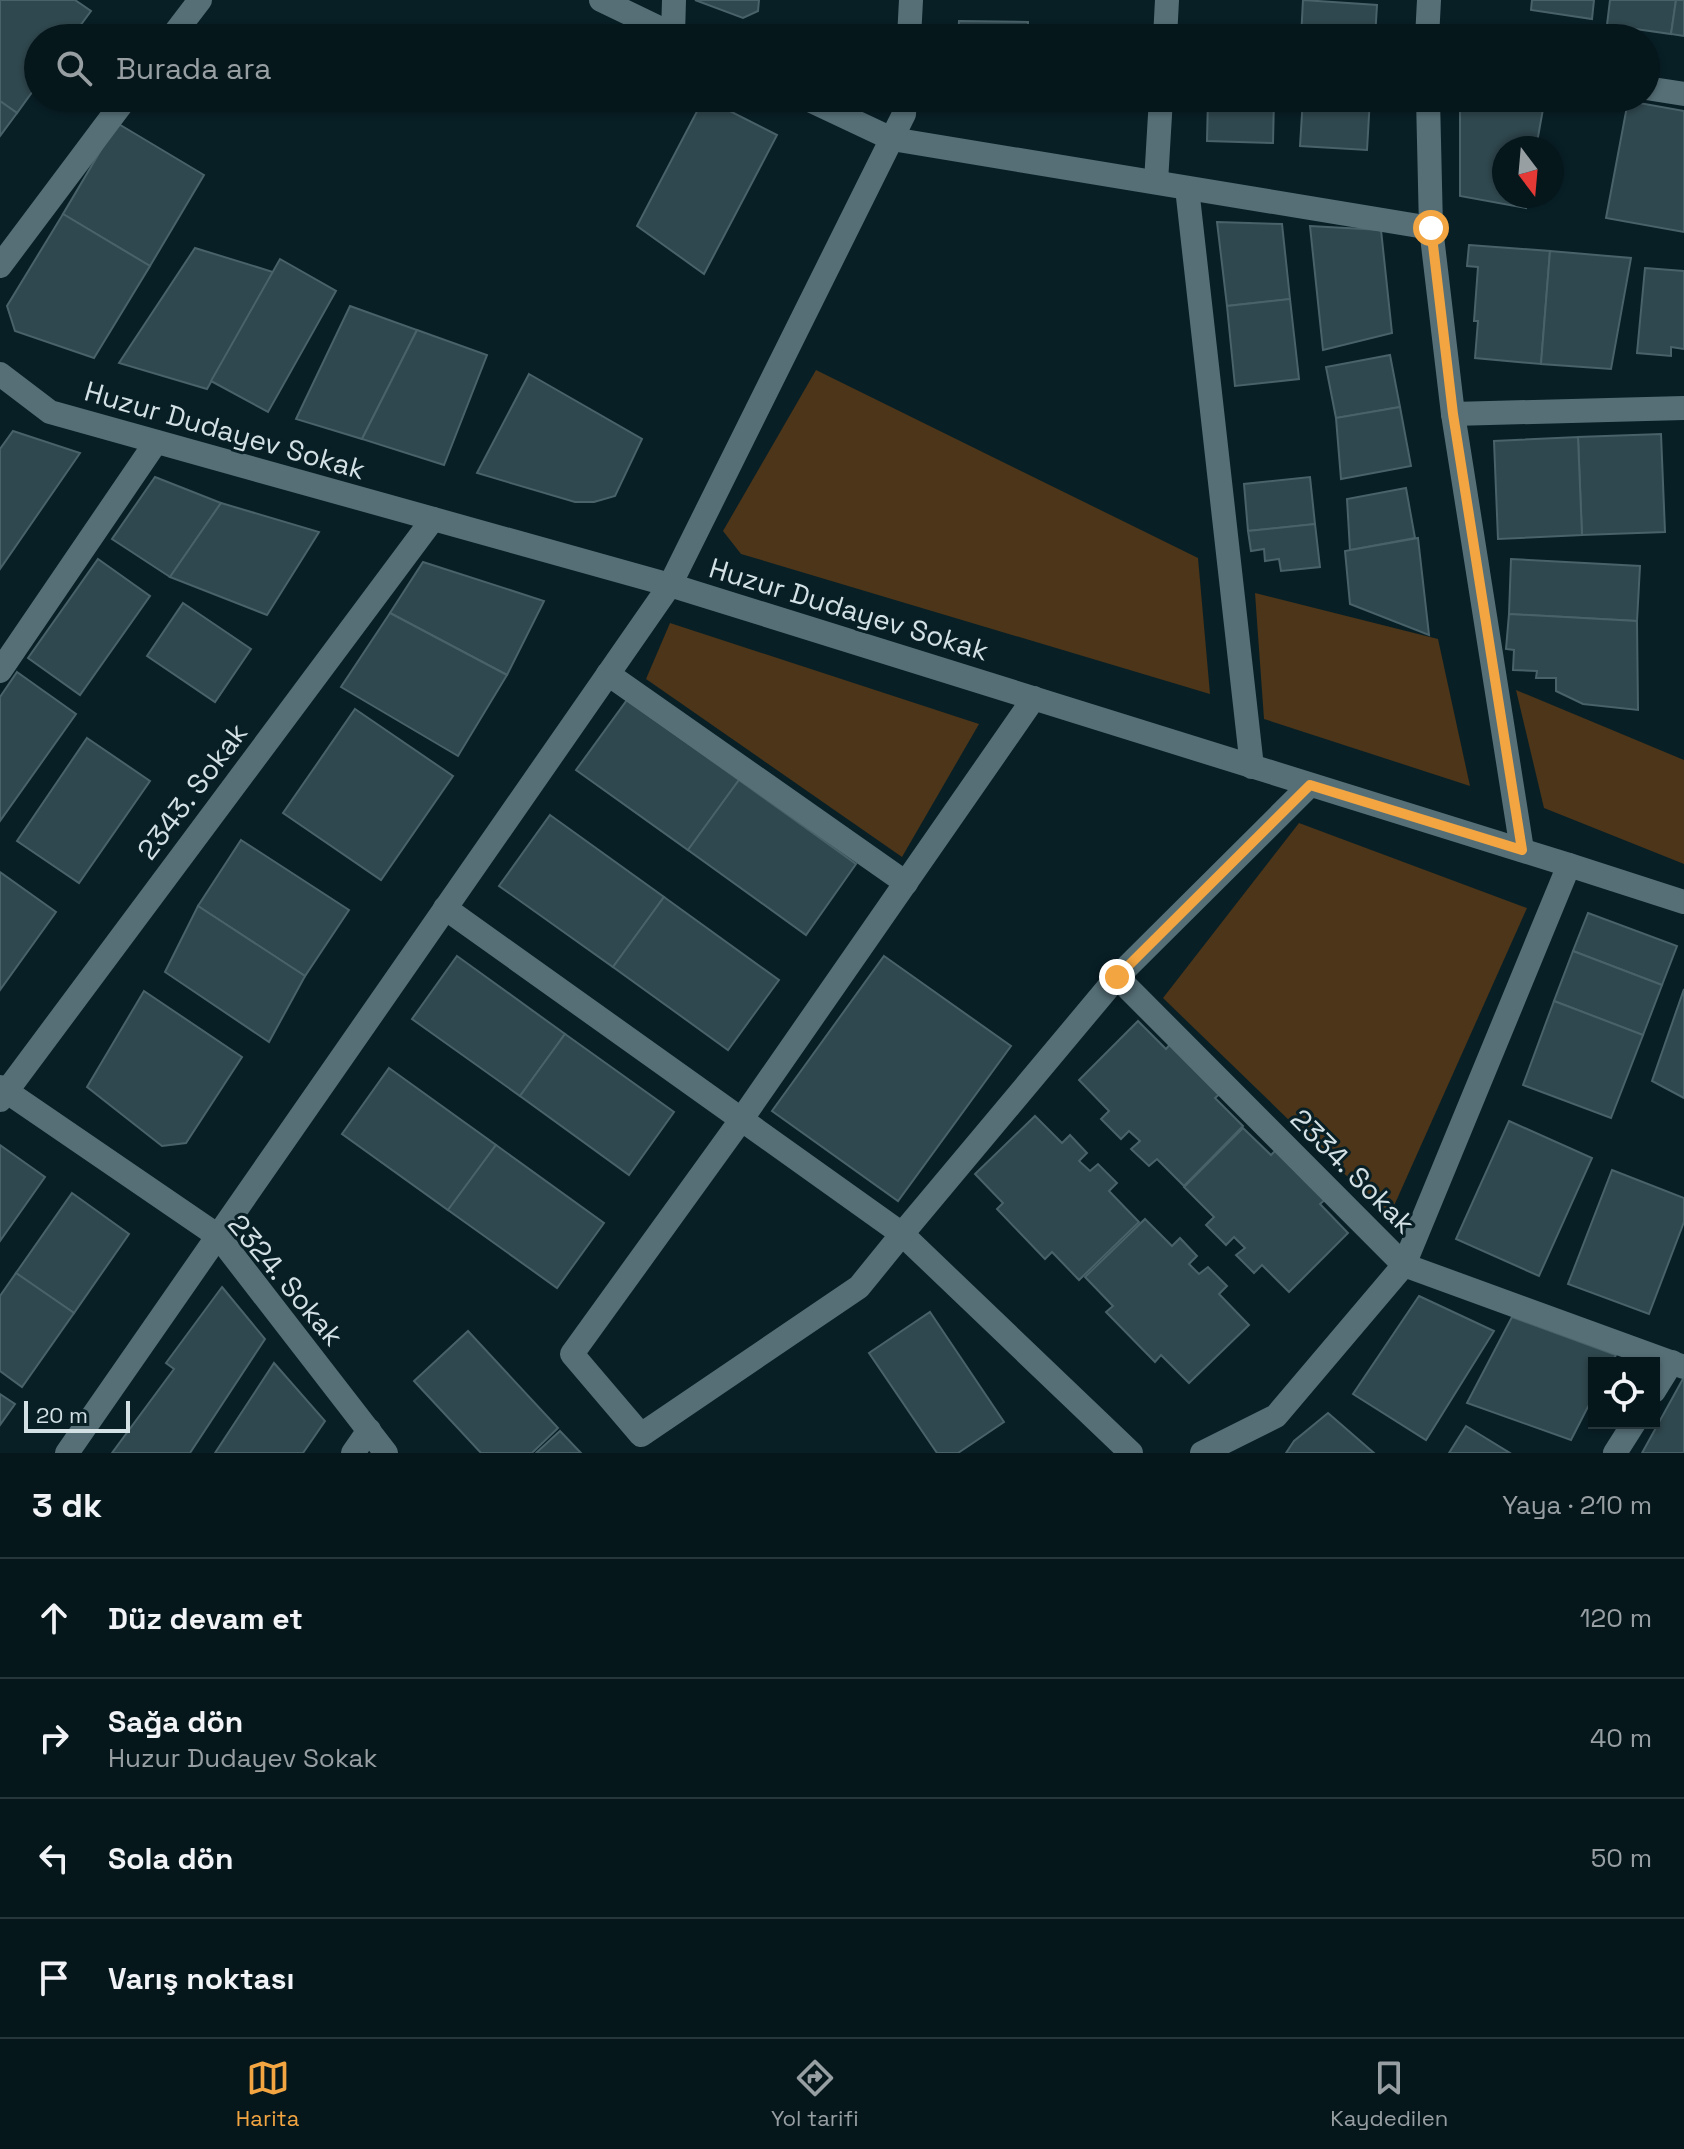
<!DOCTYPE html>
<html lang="tr">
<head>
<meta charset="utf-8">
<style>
	:root { --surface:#06171c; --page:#0f2025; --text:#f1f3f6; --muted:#989fa3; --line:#27363b; --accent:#f2a541 }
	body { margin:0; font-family:"Space Grotesk",sans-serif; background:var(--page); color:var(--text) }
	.controls { position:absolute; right:24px; bottom:24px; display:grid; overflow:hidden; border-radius:0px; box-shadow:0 2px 6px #0004 }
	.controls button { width:72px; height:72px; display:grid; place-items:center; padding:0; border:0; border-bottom:2px solid var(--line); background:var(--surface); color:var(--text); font:40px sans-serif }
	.compass { position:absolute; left:1492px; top:136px; width:72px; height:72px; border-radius:50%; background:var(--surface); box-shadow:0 2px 6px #0004; rotate:164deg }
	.scale { position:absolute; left:24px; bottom:20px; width:106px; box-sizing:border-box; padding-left:8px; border:4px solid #d3e1e5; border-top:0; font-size:22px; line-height:28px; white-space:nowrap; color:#d3e1e5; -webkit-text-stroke:6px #081f26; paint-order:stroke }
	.stop { position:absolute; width:24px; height:24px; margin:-18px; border:6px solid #f2a541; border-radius:50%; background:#fff }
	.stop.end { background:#f2a541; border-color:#fff; box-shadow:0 2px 8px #0008 }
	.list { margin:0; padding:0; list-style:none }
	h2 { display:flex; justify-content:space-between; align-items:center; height:104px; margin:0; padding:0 32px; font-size:34px }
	h2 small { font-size:26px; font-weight:400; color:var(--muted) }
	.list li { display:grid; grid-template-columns:52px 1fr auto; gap:24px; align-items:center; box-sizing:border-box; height:120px; padding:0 32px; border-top:2px solid var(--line) }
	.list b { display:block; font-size:30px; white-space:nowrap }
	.list p { margin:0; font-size:26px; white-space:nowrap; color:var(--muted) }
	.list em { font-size:26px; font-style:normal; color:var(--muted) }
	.icon { flex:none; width:44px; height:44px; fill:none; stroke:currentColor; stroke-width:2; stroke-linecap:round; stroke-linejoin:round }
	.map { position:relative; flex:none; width:1684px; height:1453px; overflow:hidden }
	.search { position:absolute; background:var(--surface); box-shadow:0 2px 6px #0004; left:24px; right:24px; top:24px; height:88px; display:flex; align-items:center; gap:20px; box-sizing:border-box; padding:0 28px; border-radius:44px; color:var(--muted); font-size:30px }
	.sheet { height:584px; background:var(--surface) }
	nav { display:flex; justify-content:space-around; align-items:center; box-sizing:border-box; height:112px; border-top:2px solid var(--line); background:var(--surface); font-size:22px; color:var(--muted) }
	nav a { display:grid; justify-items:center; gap:4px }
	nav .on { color:var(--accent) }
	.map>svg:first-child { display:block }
	.green { fill:#4c3518 }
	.building { fill:#2f474e; stroke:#496169; stroke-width:2 }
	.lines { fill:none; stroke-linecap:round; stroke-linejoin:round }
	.street { stroke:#566f77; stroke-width:24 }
	.route { stroke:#f2a541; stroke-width:10 }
	.labels { text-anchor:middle; stroke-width:6; stroke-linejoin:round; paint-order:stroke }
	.street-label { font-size:28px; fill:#d3e1e5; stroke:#081f26 }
</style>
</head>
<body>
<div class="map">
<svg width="1684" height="1453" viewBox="0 0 1684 1453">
	<rect width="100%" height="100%" fill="#081f26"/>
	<g class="green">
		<polygon points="816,370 1198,558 1210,694 741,554 723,531"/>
		<polygon points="1255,593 1438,639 1470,786 1264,719"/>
		<polygon points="670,623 979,724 902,857 646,679"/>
		<polygon points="1516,690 1684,760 1684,864 1544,808"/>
		<polygon points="1299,823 1527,908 1389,1217 1163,998"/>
	</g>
	<g class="building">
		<polygon points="0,0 75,0 91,11 71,38 38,38 38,84 17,113 0,101"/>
		<polygon points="695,0 759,0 758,11 743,18"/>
		<polygon points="1303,0 1377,5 1375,38 1301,38"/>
		<polygon points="1532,0 1594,0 1592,19 1531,10"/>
		<polygon points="1610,0 1676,0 1671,34 1607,25"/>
		<polygon points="1676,0 1684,0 1684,36 1671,34"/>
		<polygon points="959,21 1028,22 1028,38 958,38"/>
		<polygon points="704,98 777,135 704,274 637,226"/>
		<polygon points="1208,98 1274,98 1273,143 1207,141"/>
		<polygon points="1303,98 1370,98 1367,150 1300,146"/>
		<polygon points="1460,98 1545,98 1536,148 1504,148 1504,196 1528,196 1526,208 1460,196"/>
		<polygon points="0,101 17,113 0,136"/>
		<polygon points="1628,101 1684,111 1684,232 1606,218"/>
		<polygon points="117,123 204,175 150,266 63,214"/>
		<polygon points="63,214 150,266 94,358 15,331 7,306"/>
		<polygon points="1217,222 1282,224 1290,299 1227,306"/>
		<polygon points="1310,226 1381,230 1392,333 1323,350"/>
		<polygon points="1469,245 1550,251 1541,364 1475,358 1478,321 1474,321 1478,267 1467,266"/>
		<polygon points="195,248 273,272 207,389 119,363"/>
		<polygon points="1550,251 1631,258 1611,369 1541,364"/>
		<polygon points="280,259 336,291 268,412 211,381"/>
		<polygon points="1645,268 1684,271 1684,349 1671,347 1671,356 1637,353"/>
		<polygon points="1290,299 1299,379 1235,386 1227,306"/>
		<polygon points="350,306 417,330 362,439 296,419"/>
		<polygon points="417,330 487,355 444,465 362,439"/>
		<polygon points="1390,355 1400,407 1336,418 1326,367"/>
		<polygon points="529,374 642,439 615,496 594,502 575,502 477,473"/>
		<polygon points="1400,407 1411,466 1341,479 1336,418"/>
		<polygon points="13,431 80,453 0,569 0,449"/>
		<polygon points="1661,434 1665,532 1582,535 1578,437"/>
		<polygon points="1578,437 1582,535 1498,539 1494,441"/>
		<polygon points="155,477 221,503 170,577 112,539"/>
		<polygon points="1310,477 1315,524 1248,531 1244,484"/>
		<polygon points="1406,488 1415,538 1350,550 1347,499"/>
		<polygon points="221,503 319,532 267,615 170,577"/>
		<polygon points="1315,524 1320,567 1281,571 1279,559 1265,561 1264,549 1251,551 1248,531"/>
		<polygon points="1418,538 1429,635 1350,604 1345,551"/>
		<polygon points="98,559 150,596 80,695 28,658"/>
		<polygon points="1511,559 1640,566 1637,621 1509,614"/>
		<polygon points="423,562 544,601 507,675 390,613"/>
		<polygon points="183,603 251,649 215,702 147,656"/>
		<polygon points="390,613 507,675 458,756 341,687"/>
		<polygon points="1509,614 1637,621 1638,710 1583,704 1556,691 1556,678 1536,678 1537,671 1513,670 1514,650 1506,649"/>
		<polygon points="17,672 76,714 0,821 0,697"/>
		<polygon points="627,700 739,780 688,850 576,770"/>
		<polygon points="355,709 453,776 381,880 283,813"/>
		<polygon points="87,738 150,781 79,883 17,841"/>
		<polygon points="739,780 856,864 806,935 688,850"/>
		<polygon points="550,815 664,897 613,967 499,886"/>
		<polygon points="241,840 349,910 305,976 198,906"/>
		<polygon points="0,872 56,912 0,990"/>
		<polygon points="664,897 779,980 728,1050 613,967"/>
		<polygon points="198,906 305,976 269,1042 165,972"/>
		<polygon points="1588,913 1677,946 1662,985 1573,951"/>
		<polygon points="1573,951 1662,985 1643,1035 1554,1001"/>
		<polygon points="457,956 565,1034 520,1096 412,1019"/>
		<polygon points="884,956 1011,1046 898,1201 772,1111"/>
		<polygon points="1684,989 1684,1098 1652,1081"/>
		<polygon points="144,991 242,1057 186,1143 162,1146 87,1087"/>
		<polygon points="1554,1001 1643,1035 1611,1118 1523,1085"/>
		<polygon points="1138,1021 1166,1049 1172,1042 1222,1092 1215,1098 1243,1126 1184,1186 1157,1159 1149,1166 1131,1149 1140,1141 1129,1131 1121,1139 1101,1119 1109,1111 1079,1080"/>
		<polygon points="565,1034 674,1112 629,1175 520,1096"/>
		<polygon points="389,1068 496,1145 448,1210 342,1134"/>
		<polygon points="1035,1116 1062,1143 1070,1135 1087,1153 1079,1161 1090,1171 1098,1164 1117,1183 1109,1191 1139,1222 1079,1280 1052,1252 1045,1259 997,1209 1003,1203 975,1174"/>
		<polygon points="1509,1121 1592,1158 1539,1276 1456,1239"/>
		<polygon points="1243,1128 1271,1155 1277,1149 1327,1198 1320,1204 1348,1233 1289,1292 1262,1265 1254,1273 1236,1255 1245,1248 1234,1237 1226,1245 1206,1225 1214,1217 1184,1187"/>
		<polygon points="0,1145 45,1177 0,1241"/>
		<polygon points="496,1145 604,1223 557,1288 448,1210"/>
		<polygon points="1612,1170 1684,1198 1684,1222 1649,1314 1568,1284"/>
		<polygon points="72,1193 129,1234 74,1313 16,1273"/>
		<polygon points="1145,1219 1172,1246 1180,1238 1197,1256 1189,1264 1199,1274 1208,1267 1227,1286 1219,1294 1249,1325 1189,1383 1161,1355 1155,1362 1106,1312 1113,1306 1085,1277"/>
		<polygon points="16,1273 74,1313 22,1387 0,1371 0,1296"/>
		<polygon points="222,1287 265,1339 190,1453 112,1453 174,1369 166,1363"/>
		<polygon points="1419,1296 1494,1331 1426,1440 1353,1394"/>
		<polygon points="930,1312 1004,1422 958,1453 937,1453 869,1353"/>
		<polygon points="1512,1317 1616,1355 1611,1363 1594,1363 1594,1395 1571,1440 1467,1403"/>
		<polygon points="468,1331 558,1428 532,1453 481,1453 414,1381"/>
		<polygon points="274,1363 325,1421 303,1453 215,1453"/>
		<polygon points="1684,1377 1684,1453 1642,1453"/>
		<polygon points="0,1394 15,1404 0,1425"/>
		<polygon points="1328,1413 1374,1453 1286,1453 1294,1441"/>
		<polygon points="1466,1426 1510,1453 1449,1453"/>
		<polygon points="560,1431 581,1453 536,1453"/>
	</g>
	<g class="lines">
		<g class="street">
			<polyline points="601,0 680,38"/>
			<polyline points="673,35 674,0"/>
			<polyline points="171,38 200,0"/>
			<polyline points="909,38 911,0"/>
			<polyline points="1165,38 1167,0"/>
			<polyline points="1427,38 1429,0"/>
			<polyline points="1646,88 1684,94"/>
			<polyline points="805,98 892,139 1431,228"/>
			<polyline points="1428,98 1431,228 1453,414 1522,850"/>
			<polyline points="1156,182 1161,98"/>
			<polyline points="1187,188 1252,767"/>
			<polyline points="0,266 126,98"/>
			<polyline points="0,374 50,412 670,585 1569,865 1684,902"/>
			<polyline points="1453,414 1684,408"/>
			<polyline points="0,671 156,442"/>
			<polyline points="608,674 906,883"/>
			<polyline points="1034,698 741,1120 572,1354 641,1435 859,1287 902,1234 1131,1453"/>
			<polyline points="445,908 902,1234 1117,977 1310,785"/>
			<polyline points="1117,977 1404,1265 1684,1367"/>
			<polyline points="0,1087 218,1236 386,1453"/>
			<polyline points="0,1100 433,519"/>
			<polyline points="1654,1391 1672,1362"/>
			<polyline points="67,1453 670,585 904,114 905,98"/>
			<polyline points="353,1453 369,1430"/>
			<polyline points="1202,1453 1276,1416 1404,1265 1569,865"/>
			<polyline points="1615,1453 1634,1423"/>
		</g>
	</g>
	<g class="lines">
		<polyline class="route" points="1117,977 1310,785 1522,850 1453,414 1431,228"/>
	</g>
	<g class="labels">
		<g class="street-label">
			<text transform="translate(225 430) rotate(16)" y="10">Huzur Dudayev Sokak</text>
			<text transform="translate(849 609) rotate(17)" y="10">Huzur Dudayev Sokak</text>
			<text transform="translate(192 791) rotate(-53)" y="10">2343. Sokak</text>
			<text transform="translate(1353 1171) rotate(45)" y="10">2334. Sokak</text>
			<text transform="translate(286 1280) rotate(50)" y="10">2324. Sokak</text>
		</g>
	</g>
</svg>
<div class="controls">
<button><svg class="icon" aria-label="locate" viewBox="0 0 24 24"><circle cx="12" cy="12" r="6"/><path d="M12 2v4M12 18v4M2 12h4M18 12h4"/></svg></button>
</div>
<svg class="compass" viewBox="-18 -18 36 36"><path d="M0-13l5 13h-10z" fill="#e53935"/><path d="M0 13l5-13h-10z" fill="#989fa3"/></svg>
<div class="scale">20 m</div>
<div class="stop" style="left:1431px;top:228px"></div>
<div class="stop end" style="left:1117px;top:977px"></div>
<div class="search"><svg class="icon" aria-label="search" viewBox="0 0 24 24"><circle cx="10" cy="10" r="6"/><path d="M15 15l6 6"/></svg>Burada ara</div>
</div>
<section class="sheet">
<h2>3 dk<small>Yaya · 210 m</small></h2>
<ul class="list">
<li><svg class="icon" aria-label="ahead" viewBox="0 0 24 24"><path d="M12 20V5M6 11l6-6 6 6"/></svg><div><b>Düz devam et</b></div><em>120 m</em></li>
<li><svg class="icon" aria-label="right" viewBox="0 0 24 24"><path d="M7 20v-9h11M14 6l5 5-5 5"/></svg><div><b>Sağa dön</b><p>Huzur Dudayev Sokak</p></div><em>40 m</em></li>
<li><svg class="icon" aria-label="left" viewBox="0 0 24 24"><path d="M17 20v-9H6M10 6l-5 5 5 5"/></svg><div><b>Sola dön</b></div><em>50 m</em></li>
<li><svg class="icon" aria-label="arrive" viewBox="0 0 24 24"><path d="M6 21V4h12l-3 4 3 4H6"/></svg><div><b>Varış noktası</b></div></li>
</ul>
</section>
<nav>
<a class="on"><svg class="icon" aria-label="map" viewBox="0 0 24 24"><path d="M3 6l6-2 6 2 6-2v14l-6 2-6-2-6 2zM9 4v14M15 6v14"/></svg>Harita</a>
<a><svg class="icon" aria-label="directions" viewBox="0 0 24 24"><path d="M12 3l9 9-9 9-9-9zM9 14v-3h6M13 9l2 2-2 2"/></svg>Yol tarifi</a>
<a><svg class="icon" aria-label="saved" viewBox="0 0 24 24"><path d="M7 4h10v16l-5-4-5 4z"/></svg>Kaydedilen</a>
</nav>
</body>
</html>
